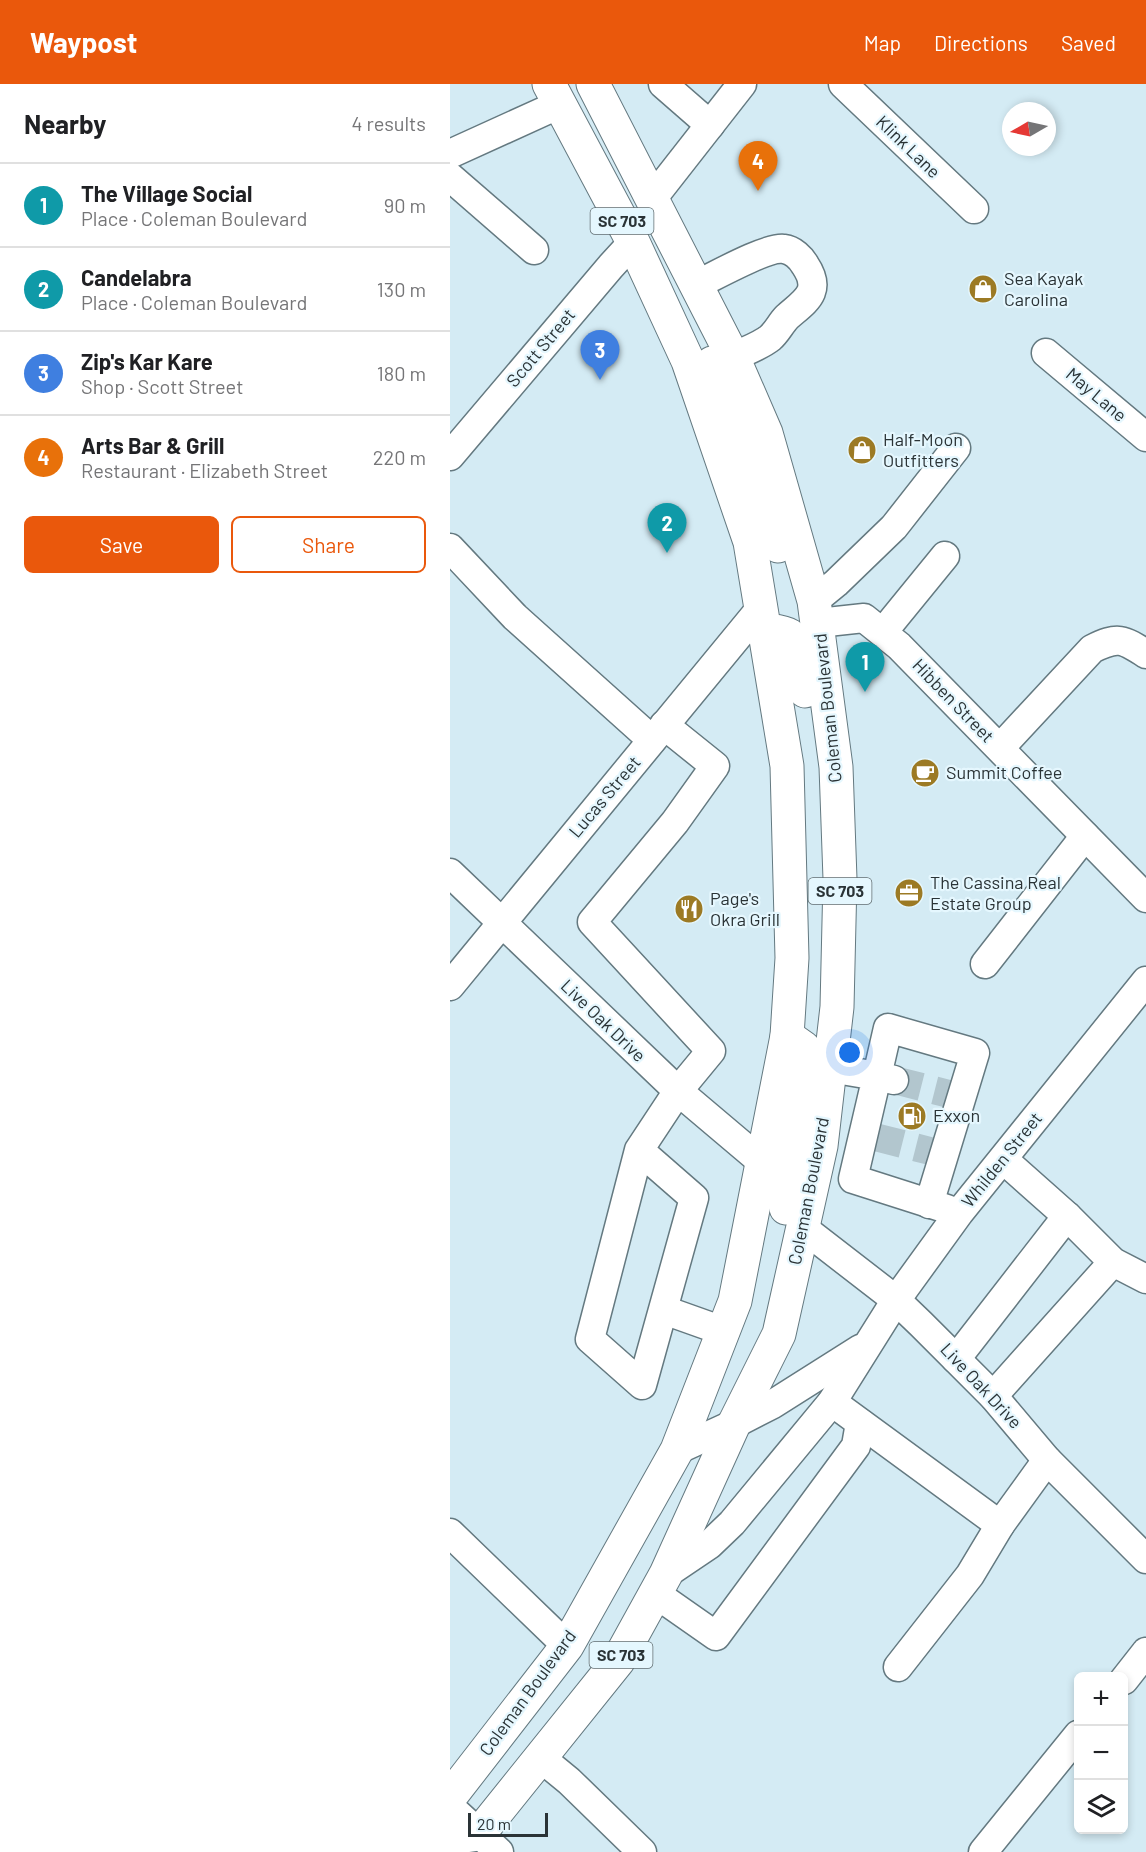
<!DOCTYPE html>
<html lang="en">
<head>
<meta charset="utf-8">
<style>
	:root { --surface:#fff; --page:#f2f2f2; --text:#202124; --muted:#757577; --line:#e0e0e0; --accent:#ea580c }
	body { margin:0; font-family:Barlow,sans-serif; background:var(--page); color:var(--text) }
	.controls { position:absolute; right:18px; bottom:18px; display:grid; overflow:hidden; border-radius:9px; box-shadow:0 3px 9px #0003 }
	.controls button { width:54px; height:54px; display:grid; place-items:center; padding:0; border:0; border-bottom:2px solid var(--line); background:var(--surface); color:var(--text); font:30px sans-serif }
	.compass { position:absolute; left:552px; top:18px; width:54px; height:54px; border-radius:50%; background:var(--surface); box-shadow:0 3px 9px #0003; rotate:261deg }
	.scale { position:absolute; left:18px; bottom:15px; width:80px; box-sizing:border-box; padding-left:6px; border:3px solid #2a3336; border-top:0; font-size:16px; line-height:21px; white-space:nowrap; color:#2a3336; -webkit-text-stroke:4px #e5f7fe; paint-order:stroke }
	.you { position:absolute; left:400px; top:969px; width:21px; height:21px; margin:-15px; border:4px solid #fff; border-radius:50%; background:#1a73e8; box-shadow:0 0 0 9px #1a73e833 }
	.badge { display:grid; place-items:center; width:39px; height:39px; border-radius:50%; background:var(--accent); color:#fff; font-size:20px; font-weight:700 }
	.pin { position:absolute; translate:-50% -50px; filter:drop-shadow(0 2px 3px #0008) }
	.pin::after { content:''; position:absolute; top:32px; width:21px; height:18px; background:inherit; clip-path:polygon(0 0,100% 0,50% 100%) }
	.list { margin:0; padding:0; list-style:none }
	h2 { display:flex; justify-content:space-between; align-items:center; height:78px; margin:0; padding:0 24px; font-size:26px }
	h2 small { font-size:20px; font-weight:400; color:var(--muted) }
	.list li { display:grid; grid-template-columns:39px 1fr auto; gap:18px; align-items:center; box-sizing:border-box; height:84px; padding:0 24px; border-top:2px solid var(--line) }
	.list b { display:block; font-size:22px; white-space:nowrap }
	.list p { margin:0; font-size:20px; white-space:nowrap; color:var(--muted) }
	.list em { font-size:20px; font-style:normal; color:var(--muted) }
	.actions { display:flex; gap:12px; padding:18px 24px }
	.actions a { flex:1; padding:14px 0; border:2px solid var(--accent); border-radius:9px; text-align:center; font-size:21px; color:var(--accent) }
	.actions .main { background:var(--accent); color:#fff }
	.icon { flex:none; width:33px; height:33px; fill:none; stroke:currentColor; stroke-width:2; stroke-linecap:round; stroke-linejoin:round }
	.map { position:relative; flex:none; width:696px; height:1768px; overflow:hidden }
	header { display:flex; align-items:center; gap:36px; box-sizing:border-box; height:84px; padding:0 30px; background:var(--accent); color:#fff }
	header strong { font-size:28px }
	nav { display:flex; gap:33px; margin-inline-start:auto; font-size:21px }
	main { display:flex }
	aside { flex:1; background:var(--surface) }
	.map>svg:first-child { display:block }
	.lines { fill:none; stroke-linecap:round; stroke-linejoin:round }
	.minor-tunnel { stroke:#b2c6ce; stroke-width:28; stroke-dasharray:28 14; stroke-linecap:butt }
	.minor-casing { stroke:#647980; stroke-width:31 }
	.major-casing { stroke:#647980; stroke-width:35 }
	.minor { stroke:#fff; stroke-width:28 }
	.major { stroke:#fff; stroke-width:33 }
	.labels { text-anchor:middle; stroke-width:4.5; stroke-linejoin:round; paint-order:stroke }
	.shield { fill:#e5f7fe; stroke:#626e72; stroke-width:1.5 }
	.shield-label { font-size:16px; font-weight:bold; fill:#2a3336 }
	.street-label { font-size:18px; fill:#2a3336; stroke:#e5f7fe }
	.poi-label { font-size:18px; fill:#2a3336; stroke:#e5f7fe; text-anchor:start }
</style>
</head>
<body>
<header>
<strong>Waypost</strong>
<nav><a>Map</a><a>Directions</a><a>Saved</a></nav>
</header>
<main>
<aside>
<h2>Nearby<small>4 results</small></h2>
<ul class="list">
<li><span class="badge" style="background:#0f9aa8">1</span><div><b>The Village Social</b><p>Place · Coleman Boulevard</p></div><em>90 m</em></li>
<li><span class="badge" style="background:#0f9aa8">2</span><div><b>Candelabra</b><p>Place · Coleman Boulevard</p></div><em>130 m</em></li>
<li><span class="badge" style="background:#3f7fe0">3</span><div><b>Zip's Kar Kare</b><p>Shop · Scott Street</p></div><em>180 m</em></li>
<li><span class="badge" style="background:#e8710a">4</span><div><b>Arts Bar &amp; Grill</b><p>Restaurant · Elizabeth Street</p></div><em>220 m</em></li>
</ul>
<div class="actions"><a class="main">Save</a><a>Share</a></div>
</aside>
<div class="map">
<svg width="696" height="1768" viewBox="0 0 696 1768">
	<rect width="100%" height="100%" fill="#d4ebf4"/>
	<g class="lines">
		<g class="minor-tunnel">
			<polyline points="444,996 499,1010"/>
			<polyline points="425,1053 480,1067"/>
		</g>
		<g class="minor-casing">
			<g id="minor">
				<polyline points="213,0 260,41"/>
				<polyline points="393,0 524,125"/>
				<polyline points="0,70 110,20"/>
				<polyline points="0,93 84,166"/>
				<polyline points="202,115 292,0"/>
				<path d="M246,201c17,-8 72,-39 88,-36 9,1 17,9 21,16 18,27 0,36 -18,52 -6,6 -10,15 -17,21 -10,8 -25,13 -37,19"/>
				<polyline points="596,269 696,353"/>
				<polyline points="0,372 161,182 183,158"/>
				<polyline points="0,464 65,533 202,656"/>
				<polyline points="364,517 386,499 444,443 506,364"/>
				<polyline points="368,539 414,534 449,562 696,814"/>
				<polyline points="433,548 495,472"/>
				<path d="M550,664l92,-99c26,-13 31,-10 54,5"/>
				<polyline points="0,789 228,1007 312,1078"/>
				<polyline points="535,880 635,752"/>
				<polyline points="0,902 311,524"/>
				<polyline points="380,984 427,992 403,1095 497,1125"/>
				<polyline points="444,996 427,992 438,944 525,969 479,1120"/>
				<polyline points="189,1066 244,1114 192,1301 140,1255 189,1066 228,1007 261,967 142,838 225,738 265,682 214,641"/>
				<polyline points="554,1076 617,1132"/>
				<polyline points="353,1144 446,1216 471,1240 543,1312 597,1376 696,1475"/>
				<polyline points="214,1226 273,1247"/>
				<polyline points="506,1275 617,1132 663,1178 696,1195"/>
				<polyline points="543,1312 663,1178"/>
				<polyline points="382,1318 550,1441 520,1491 448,1583"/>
				<polyline points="227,1366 284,1340 323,1320 410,1265"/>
				<polyline points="550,1441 597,1376"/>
				<polyline points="0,1449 117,1562"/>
				<polyline points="216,1490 259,1461 282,1439 382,1318 446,1216 509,1129 696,897"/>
				<polyline points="206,1510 266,1552 406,1362 410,1339"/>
				<polyline points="674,1596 696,1568"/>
				<polyline points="91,1674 119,1697 192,1768"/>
				<polyline points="0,1723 49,1768"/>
				<polyline points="533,1768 628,1651"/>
			</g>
		</g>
		<g class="major-casing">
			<g id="major">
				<polyline points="262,279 328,462"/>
				<path d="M315,546c7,1 18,1 24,5 15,10 14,40 16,56"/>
				<polyline points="336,1124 360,977 354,964 337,952"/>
				<polyline points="0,1713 117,1562 227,1366 285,1217 337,952 342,874 337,682 300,458 238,277 183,158 99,0"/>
				<polyline points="0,1754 29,1750 168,1577 216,1490 284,1340 329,1250 371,1062 387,923 390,795 386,683 364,517 316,349 283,273 143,0"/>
			</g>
		</g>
		<use href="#minor" class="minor"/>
		<use href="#major" class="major"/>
	</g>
	<defs>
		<g id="shop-disc" transform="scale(1.5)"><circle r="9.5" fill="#9c7a24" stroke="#e5f7fe"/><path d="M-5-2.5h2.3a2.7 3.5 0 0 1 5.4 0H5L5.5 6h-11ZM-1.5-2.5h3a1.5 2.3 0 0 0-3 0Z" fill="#fff"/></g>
		<g id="cafe-disc" transform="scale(1.5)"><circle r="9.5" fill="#9c7a24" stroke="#e5f7fe"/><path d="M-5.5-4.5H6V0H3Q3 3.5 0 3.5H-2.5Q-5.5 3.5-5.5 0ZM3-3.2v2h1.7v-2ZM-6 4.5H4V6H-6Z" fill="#fff"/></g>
		<g id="office-disc" transform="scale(1.5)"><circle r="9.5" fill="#9c7a24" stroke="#e5f7fe"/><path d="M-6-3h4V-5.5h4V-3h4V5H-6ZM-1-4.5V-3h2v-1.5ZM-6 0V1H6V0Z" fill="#fff"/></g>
		<g id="restaurant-disc" transform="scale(1.5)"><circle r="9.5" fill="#9c7a24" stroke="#e5f7fe"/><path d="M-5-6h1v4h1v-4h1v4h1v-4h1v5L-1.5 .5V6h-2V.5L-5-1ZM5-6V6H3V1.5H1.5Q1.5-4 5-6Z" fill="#fff"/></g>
		<g id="fuel-disc" transform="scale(1.5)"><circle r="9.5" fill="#9c7a24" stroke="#e5f7fe"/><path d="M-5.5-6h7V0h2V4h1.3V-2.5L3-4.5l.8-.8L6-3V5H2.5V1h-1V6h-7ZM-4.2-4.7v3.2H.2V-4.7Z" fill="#fff"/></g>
	</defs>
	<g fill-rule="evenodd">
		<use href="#shop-disc" x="533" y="205"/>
		<use href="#shop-disc" x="412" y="366"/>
		<use href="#cafe-disc" x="475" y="689"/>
		<use href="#office-disc" x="459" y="809"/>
		<use href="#restaurant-disc" x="239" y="825"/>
		<use href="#fuel-disc" x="462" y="1032"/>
	</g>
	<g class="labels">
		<g class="shield">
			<rect x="140.5" y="124" width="63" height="26" rx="4.5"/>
			<rect x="358.5" y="794" width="63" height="26" rx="4.5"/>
			<rect x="139.5" y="1558" width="63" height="26" rx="4.5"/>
		</g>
		<g class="shield-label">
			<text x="172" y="143">SC 703</text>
			<text x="390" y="813">SC 703</text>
			<text x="171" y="1577">SC 703</text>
		</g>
		<g class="street-label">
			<text transform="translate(458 63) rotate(44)" y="6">Klink Lane</text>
			<text transform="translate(91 264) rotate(-50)" y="6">Scott Street</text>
			<text transform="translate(646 311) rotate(40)" y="6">May Lane</text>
			<text transform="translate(503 617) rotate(46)" y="6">Hibben Street</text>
			<text transform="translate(378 624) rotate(-96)" y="6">Coleman Boulevard</text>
			<text transform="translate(155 713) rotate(-50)" y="6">Lucas Street</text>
			<text transform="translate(153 937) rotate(44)" y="6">Live Oak Drive</text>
			<text transform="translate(552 1076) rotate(-51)" y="6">Whilden Street</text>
			<text transform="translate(359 1107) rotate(-79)" y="6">Coleman Boulevard</text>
			<text transform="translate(531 1302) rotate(47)" y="6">Live Oak Drive</text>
			<text transform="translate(78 1609) rotate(-54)" y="6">Coleman Boulevard</text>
		</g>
		<g class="poi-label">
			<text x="554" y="201">Sea Kayak<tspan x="554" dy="21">Carolina</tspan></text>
			<text x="433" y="362">Half-Moon<tspan x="433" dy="21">Outfitters</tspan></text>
			<text x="496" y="695">Summit Coffee</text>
			<text x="480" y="805">The Cassina Real<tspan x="480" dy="21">Estate Group</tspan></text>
			<text x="260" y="821">Page's<tspan x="260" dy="21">Okra Grill</tspan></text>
			<text x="483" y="1038">Exxon</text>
		</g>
	</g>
</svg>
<div class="controls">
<button>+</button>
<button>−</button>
<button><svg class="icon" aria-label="layers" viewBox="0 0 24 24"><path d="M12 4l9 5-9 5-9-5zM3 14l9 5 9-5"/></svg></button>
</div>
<svg class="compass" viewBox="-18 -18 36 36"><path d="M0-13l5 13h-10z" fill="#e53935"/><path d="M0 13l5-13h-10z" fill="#757577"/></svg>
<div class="scale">20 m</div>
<div class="you"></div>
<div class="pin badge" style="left:415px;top:608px;background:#0f9aa8">1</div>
<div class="pin badge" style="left:217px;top:469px;background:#0f9aa8">2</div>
<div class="pin badge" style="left:150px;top:296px;background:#3f7fe0">3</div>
<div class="pin badge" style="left:308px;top:107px;background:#e8710a">4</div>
</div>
</main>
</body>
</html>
